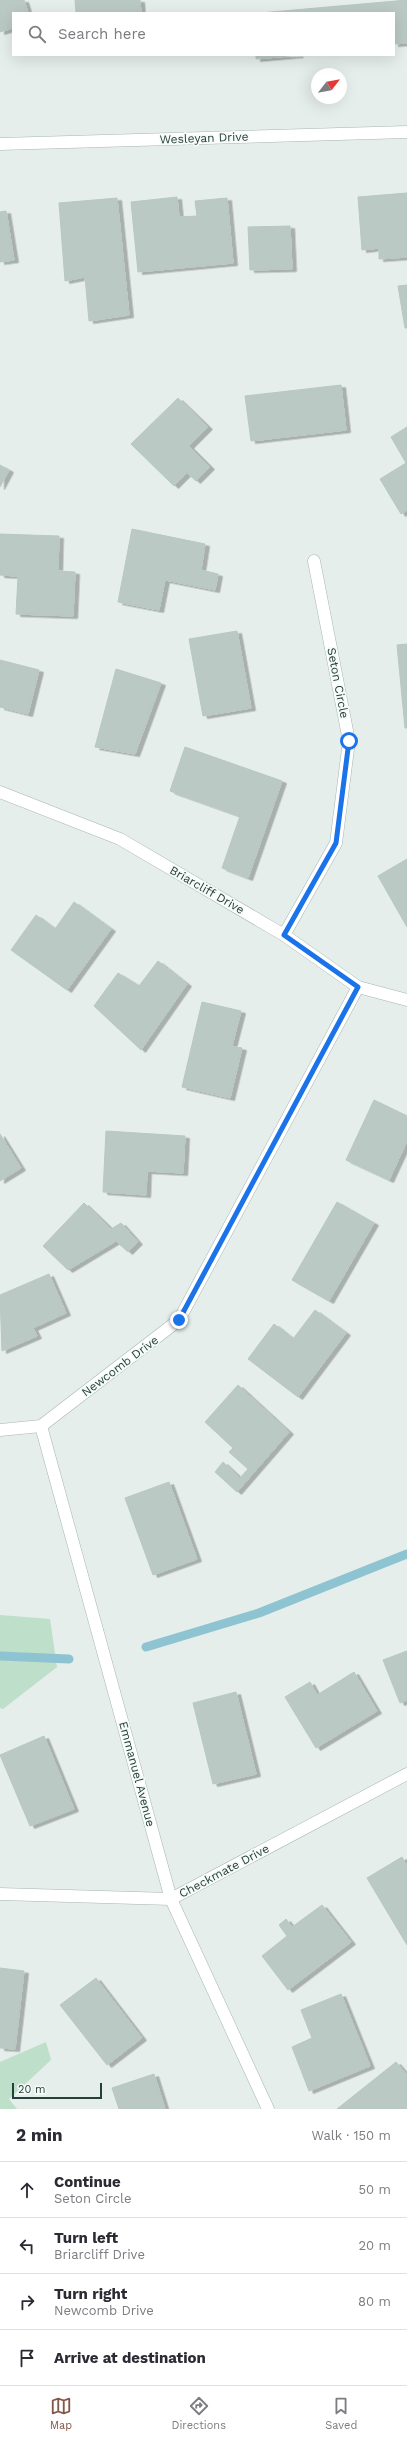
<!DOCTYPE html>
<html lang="en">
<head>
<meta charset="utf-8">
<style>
	:root { --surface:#fff; --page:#f7f7f7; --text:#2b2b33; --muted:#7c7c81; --line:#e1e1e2; --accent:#845647 }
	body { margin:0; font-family:"Work Sans",sans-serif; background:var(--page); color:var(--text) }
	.compass { position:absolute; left:311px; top:68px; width:36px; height:36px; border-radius:50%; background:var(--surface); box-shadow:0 4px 16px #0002; rotate:59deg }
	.scale { position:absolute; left:12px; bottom:10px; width:90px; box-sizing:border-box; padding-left:4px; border:2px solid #24403a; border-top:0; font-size:11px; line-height:14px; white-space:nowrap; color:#24403a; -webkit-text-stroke:3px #f6faf8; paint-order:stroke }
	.stop { position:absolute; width:12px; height:12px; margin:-9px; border:3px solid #1a73e8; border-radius:50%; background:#fff }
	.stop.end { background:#1a73e8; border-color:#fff; box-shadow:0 1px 4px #0008 }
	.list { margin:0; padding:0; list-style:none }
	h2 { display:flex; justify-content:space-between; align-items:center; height:52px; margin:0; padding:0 16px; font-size:17px }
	h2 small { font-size:13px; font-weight:400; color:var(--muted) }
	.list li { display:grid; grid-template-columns:26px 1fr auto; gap:12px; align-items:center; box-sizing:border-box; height:56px; padding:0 16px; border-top:1px solid var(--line) }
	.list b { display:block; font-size:15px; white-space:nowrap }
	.list p { margin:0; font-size:13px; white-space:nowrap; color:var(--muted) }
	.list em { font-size:13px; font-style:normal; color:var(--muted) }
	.icon { flex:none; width:22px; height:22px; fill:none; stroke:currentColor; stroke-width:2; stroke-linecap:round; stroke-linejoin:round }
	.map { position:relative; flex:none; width:407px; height:2109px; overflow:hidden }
	.search { position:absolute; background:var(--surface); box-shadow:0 4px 16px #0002; left:12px; right:12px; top:12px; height:44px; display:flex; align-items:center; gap:10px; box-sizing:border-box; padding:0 14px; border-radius:0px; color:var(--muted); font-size:15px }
	.sheet { height:276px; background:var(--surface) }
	nav { display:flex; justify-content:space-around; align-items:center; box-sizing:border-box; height:56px; border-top:1px solid var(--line); background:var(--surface); font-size:11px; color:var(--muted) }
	nav a { display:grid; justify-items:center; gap:2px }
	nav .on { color:var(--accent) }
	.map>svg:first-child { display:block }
	.green { fill:#bedfc9 }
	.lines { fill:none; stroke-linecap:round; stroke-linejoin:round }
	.stream { stroke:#8ec4d2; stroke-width:9 }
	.building { fill:#bac9c4; stroke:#b7c8c2; filter:url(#shadow) }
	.minor-casing { stroke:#a7b6b2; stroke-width:13 }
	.tertiary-casing { stroke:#a7b6b2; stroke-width:13 }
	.minor { stroke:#fff; stroke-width:12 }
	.tertiary { stroke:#fff; stroke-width:12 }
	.route { stroke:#1a73e8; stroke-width:5 }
	.labels { text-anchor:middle; stroke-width:3.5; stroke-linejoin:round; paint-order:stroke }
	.street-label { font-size:12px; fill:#24403a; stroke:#f6faf8 }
</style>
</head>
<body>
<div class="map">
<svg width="407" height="2109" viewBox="0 0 407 2109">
	<defs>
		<filter id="shadow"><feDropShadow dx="4.5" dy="2.5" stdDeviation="0" flood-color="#0004"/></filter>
	</defs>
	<rect width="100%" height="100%" fill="#e5eeeb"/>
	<g class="green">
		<polygon points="0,1615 50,1619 57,1667 3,1709 0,1708"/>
		<polygon points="46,2042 51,2060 9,2099 17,2109 0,2109 0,2062"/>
	</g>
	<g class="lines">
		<g class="stream">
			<polyline points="146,1647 259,1613 407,1554"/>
			<polyline points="0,1656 69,1659"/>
		</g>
	</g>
	<g class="building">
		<polygon points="0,0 24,0 28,13 13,13 13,28 0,32"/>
		<polygon points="75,0 140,0 141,13 76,13"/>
		<polygon points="407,0 407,43 394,44 394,13 260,13"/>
		<polygon points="256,55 299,55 256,59"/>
		<polygon points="407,193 407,257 379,259 379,248 362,250 358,197"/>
		<polygon points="177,197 179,217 197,216 195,201 227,198 233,263 138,272 131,202"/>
		<polygon points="117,198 129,315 89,321 85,277 65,281 59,203"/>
		<polygon points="6,211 14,260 0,262 0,212"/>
		<polygon points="290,226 292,269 250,270 248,227"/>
		<polygon points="407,285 407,328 405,328 398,286"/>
		<polygon points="341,385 346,430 251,441 245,396"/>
		<polygon points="178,398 208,427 189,446 210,467 196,481 187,473 174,486 131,444"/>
		<polygon points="407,427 407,510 401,514 380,479 406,463 391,437"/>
		<polygon points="0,465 9,470 0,487"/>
		<polygon points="132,529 205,544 201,570 218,574 215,590 165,580 159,610 118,602"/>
		<polygon points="0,534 59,536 58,571 75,572 73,616 16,614 18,576 0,575"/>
		<polygon points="237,631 251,708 203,716 189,639"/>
		<polygon points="407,644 407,728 405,728 397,645"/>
		<polygon points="0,660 39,670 28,714 0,707"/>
		<polygon points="116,669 161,683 135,754 95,747"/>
		<polygon points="185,747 282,781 248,878 222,868 240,816 170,791"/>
		<polygon points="407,859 407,927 378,876"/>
		<polygon points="74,902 111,929 67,990 11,950 36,915 55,929"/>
		<polygon points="158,961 187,984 141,1050 94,1006 118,973 139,986"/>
		<polygon points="202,1002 241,1011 232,1046 242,1048 230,1098 182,1087"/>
		<polygon points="374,1100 407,1116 407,1141 389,1180 346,1160"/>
		<polygon points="106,1131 185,1136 183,1173 147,1171 146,1195 103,1192"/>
		<polygon points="0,1134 21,1168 0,1181"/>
		<polygon points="337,1202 374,1223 329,1301 292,1280"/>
		<polygon points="84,1203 111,1229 121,1223 138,1242 128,1252 116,1241 68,1270 43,1246"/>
		<polygon points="49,1274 66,1313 33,1328 37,1336 2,1351 0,1295"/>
		<polygon points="315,1310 346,1333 298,1397 248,1359 274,1324 293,1339"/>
		<polygon points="238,1385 289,1432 237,1492 215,1472 223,1462 240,1478 248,1469 229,1452 233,1448 205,1422"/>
		<polygon points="169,1482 197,1559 153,1575 125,1498"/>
		<polygon points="407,1651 407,1700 400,1703 383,1660"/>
		<polygon points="354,1672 377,1711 316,1748 285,1697 310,1682 317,1695"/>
		<polygon points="236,1692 256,1774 213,1784 193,1703"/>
		<polygon points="44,1736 74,1809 30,1826 0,1755"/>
		<polygon points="402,1857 407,1866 407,1945 367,1878"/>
		<polygon points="322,1905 351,1942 288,1990 262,1956 287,1936 279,1925 286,1919 292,1927"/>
		<polygon points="0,1968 24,1971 15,2049 0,2048"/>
		<polygon points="96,1978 142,2038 107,2065 60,2005"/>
		<polygon points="341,1994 370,2066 309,2091 292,2047 312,2038 301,2010"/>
		<polygon points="396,2062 407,2075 407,2109 337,2109"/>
		<polygon points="154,2074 165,2109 119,2109 112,2088"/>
	</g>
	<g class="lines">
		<g class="minor-casing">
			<g id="minor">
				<polyline points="0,144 407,132"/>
				<polyline points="0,792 120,839 284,935 358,987 407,1000"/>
				<polyline points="284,935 336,843 349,741 314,561"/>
				<polyline points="0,1430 41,1426 179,1320 358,987"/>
				<polyline points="0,1894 171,1899 407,1774"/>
			</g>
		</g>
		<g class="tertiary-casing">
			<polyline id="tertiary" points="41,1426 171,1899 268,2109"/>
		</g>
		<use href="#minor" class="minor"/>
		<use href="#tertiary" class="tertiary"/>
	</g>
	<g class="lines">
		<polyline class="route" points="179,1320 358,987 284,935 336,843 349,741"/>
	</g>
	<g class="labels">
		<g class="street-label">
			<text transform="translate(204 138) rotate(-2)" y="4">Wesleyan Drive</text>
			<text transform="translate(338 683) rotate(79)" y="4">Seton Circle</text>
			<text transform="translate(207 890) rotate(30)" y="4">Briarcliff Drive</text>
			<text transform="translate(120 1366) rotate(-37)" y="4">Newcomb Drive</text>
			<text transform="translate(137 1774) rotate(75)" y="4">Emmanuel Avenue</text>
			<text transform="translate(224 1871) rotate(-28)" y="4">Checkmate Drive</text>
		</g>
	</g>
</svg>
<svg class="compass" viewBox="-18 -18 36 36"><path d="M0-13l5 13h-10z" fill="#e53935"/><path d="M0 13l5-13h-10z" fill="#7c7c81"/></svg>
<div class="scale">20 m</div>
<div class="stop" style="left:349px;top:741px"></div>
<div class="stop end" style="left:179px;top:1320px"></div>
<div class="search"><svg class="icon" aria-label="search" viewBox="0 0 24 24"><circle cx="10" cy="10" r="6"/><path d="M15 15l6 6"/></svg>Search here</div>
</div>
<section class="sheet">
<h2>2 min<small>Walk · 150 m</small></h2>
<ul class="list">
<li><svg class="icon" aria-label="ahead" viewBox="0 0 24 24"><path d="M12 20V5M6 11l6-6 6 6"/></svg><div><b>Continue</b><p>Seton Circle</p></div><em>50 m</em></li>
<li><svg class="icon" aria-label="left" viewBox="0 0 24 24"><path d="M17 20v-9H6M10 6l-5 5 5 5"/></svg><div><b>Turn left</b><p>Briarcliff Drive</p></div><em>20 m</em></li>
<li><svg class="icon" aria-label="right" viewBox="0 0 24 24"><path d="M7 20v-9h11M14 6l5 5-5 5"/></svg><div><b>Turn right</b><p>Newcomb Drive</p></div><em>80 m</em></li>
<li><svg class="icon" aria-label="arrive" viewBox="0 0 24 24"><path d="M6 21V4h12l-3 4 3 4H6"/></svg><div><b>Arrive at destination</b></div></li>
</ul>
</section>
<nav>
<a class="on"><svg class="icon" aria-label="map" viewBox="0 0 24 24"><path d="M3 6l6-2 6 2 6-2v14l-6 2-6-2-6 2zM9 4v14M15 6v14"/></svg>Map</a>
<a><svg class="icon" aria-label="directions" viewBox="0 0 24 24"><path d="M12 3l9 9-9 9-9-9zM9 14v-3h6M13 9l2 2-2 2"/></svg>Directions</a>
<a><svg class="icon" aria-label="saved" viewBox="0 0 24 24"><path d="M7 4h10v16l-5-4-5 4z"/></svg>Saved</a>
</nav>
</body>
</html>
